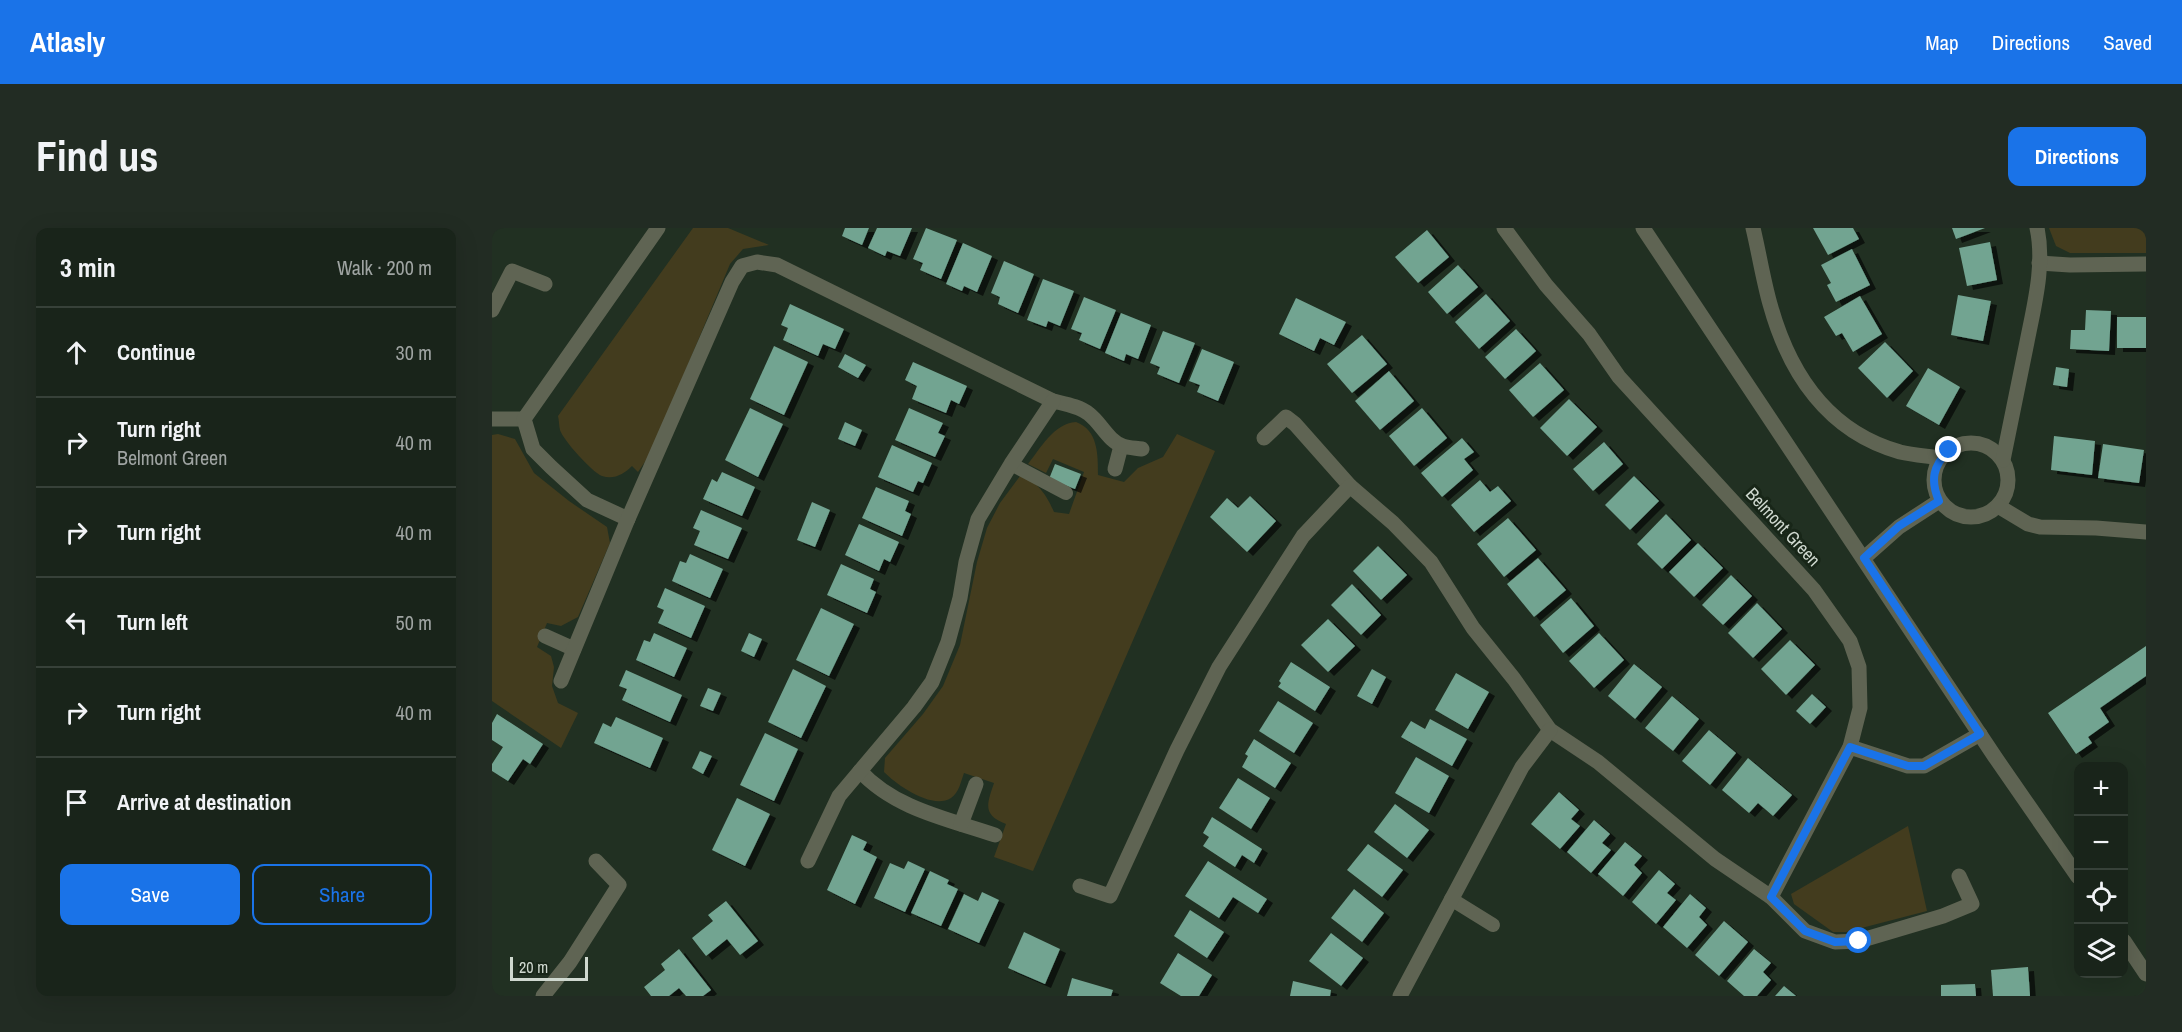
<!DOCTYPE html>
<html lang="en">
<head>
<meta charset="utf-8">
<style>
	:root { --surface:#19241a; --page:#222c23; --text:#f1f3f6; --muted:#9fa4a2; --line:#374139; --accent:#1a73e8 }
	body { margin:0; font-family:"Archivo Narrow",sans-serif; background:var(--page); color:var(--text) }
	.controls { position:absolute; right:18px; bottom:18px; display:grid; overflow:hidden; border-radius:12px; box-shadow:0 6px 24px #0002 }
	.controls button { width:54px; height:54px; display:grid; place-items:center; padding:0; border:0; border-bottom:2px solid var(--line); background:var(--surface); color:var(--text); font:30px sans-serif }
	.scale { position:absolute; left:18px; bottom:15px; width:78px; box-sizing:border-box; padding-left:6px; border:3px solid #cfd8cf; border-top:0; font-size:16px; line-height:21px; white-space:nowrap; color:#cfd8cf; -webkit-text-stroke:4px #182618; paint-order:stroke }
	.stop { position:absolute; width:18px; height:18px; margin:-14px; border:4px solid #1a73e8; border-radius:50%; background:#fff }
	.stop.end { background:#1a73e8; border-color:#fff; box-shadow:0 2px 6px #0008 }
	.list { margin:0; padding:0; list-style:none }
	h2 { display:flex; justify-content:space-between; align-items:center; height:78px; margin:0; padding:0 24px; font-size:26px }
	h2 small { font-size:20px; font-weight:400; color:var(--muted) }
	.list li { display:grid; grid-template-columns:39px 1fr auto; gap:18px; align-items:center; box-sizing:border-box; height:90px; padding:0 24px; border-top:2px solid var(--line) }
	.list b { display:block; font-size:22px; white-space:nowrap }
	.list p { margin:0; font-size:20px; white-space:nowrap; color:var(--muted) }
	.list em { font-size:20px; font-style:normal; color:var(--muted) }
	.actions { display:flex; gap:12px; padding:18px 24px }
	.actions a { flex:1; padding:14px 0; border:2px solid var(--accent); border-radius:12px; text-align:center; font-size:21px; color:var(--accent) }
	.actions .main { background:var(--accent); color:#fff }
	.icon { flex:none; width:33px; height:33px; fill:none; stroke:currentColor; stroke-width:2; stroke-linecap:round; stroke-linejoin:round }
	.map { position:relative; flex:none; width:1654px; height:768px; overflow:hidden; border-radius:12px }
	header { display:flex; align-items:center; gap:36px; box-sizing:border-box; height:84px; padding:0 30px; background:var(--accent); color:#fff }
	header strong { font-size:28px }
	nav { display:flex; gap:33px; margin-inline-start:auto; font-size:21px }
	.intro { display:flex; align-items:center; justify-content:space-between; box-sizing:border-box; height:144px; padding:0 36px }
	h1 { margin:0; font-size:42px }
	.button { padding:15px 27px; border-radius:12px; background:var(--accent); color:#fff; font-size:21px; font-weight:700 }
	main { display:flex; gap:36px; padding:0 36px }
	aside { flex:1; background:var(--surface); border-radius:12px; box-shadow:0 6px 24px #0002 }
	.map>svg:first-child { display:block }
	.green { fill:#433c1e }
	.building { fill:#72a491; filter:url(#shadow) }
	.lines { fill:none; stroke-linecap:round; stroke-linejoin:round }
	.service { stroke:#5f6453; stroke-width:14 }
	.minor { stroke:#5f6453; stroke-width:15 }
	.tertiary { stroke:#5f6453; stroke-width:15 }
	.route { stroke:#1a73e8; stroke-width:8 }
	.labels { text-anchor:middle; stroke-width:6; stroke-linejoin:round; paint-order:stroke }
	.street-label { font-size:18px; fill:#cfd8cf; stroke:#182618 }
</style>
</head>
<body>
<header>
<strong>Atlasly</strong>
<nav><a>Map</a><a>Directions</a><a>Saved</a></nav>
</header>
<div class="intro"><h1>Find us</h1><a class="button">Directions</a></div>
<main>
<aside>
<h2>3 min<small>Walk · 200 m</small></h2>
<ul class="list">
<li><svg class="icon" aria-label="ahead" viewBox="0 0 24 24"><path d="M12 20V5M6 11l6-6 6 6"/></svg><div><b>Continue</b></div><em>30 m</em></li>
<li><svg class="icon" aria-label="right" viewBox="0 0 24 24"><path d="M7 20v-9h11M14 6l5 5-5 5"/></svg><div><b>Turn right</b><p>Belmont Green</p></div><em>40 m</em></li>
<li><svg class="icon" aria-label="right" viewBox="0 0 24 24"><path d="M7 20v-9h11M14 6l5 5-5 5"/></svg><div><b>Turn right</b></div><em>40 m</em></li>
<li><svg class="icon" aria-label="left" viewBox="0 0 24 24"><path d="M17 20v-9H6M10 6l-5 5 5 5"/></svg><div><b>Turn left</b></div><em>50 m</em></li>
<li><svg class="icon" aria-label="right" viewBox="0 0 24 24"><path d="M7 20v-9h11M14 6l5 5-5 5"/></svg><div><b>Turn right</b></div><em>40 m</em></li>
<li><svg class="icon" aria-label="arrive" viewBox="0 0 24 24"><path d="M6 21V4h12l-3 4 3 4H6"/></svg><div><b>Arrive at destination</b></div></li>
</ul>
<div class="actions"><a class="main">Save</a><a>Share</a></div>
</aside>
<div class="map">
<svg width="1654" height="768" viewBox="0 0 1654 768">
	<defs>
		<filter id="shadow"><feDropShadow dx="6" dy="4" stdDeviation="0" flood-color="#0009"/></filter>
	</defs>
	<rect width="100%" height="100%" fill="#213022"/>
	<g class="green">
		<path d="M201,0h35l41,17 -26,4 -13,15 -79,189 -13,19 -6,-6c-8,8 -18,14 -30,10 -10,-4 -39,-36 -42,-46 -1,-4 -1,-10 -2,-14z"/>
		<polygon points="1557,0 1654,0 1654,25 1578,25 1564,18"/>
		<path d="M584,194c22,8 22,32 22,53l26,7 14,-14 25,-11 14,-23 38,17 -182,420 -39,-14 12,-33c-24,-9 -19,-20 -12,-41l-30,-10c-3,8 -5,20 -13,25 -19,12 -54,-13 -67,-26l1,-14 38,-44 20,-28 17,-41 17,-83 10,-34 13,-25 20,-27c18,5 27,20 34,36l15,2 15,-42 -31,-13 -7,14 -18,-9c12,-15 26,-41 48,-42z"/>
		<polygon points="6,206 23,211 42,245 77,273 115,299 118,315 86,389 69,398 55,395 45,419 59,428 62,439 60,458 66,475 86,485 69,520 0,473 0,207"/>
		<polygon points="1416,598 1435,683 1354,704 1341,704 1302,676 1299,666"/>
	</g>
	<g class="building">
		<polygon points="353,0 377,0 370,17 350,8"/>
		<polygon points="385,0 420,0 408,28 395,23 393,28 376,20"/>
		<polygon points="434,0 465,12 449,51 428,42 431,35 421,31"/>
		<polygon points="1321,0 1361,0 1367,11 1336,27"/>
		<polygon points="1460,0 1493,0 1464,11"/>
		<polygon points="935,2 957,29 926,55 903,29"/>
		<polygon points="1498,14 1505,52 1475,58 1467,20"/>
		<polygon points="471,15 500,28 485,64 472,58 470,63 454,56"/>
		<polygon points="1360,21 1378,57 1344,74 1335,57 1339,55 1329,37"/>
		<polygon points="512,33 542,46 526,85 506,76 508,69 499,65"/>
		<polygon points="966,37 986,59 955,86 936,64"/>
		<polygon points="551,51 582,63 568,98 556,93 554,99 535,92"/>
		<polygon points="994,66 1018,93 987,121 963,94"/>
		<polygon points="1466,67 1499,73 1491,113 1459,107"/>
		<polygon points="1368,68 1390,106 1361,124 1350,105 1344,108 1332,89"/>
		<polygon points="592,69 624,82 608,121 587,112 590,105 579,101"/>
		<polygon points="804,70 854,94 842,117 828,110 822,123 787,106"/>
		<polygon points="298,76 352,101 343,121 331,116 326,128 291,112 296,100 289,97"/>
		<polygon points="1594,82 1619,83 1617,123 1578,121 1579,102 1593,102"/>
		<polygon points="629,85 659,97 646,131 634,126 632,133 613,125"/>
		<rect x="1625" y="89" width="29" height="31"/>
		<polygon points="1024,101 1044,123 1013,151 993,129"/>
		<polygon points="671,103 703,115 687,155 665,146 668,139 658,135"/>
		<polygon points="870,107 895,136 860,165 835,136"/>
		<polygon points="1393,114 1421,143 1395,170 1366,140"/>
		<polygon points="282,118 316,134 292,187 258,171"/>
		<polygon points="710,121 742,134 726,173 705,164 708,157 697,153"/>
		<polygon points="353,126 374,137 366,150 346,139"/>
		<polygon points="421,134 475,158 467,176 459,172 454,185 420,171 425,158 413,152"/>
		<polygon points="1048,135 1072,162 1041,189 1017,162"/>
		<polygon points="1564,139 1577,141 1575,159 1561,157"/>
		<polygon points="1436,140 1468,159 1447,197 1414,178"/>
		<polygon points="897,143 922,173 888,202 863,173"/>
		<polygon points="1077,171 1105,199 1075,228 1048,200"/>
		<polygon points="258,180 291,196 266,249 233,232"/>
		<polygon points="417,180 451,195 446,205 453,208 443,229 403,212"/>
		<polygon points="930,180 955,210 922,238 897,208"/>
		<polygon points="353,194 370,202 363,218 346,211"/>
		<polygon points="1562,208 1603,213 1600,247 1559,242"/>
		<polygon points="970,210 982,224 972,231 981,242 950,269 929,245"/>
		<polygon points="1112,214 1131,236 1101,263 1081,241"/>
		<polygon points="1611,216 1652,222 1647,255 1606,250"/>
		<polygon points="400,217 440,235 431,255 426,253 421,264 386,249"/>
		<polygon points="563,236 589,246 583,261 557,251"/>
		<polygon points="230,244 263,259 250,288 211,271 220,251 225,254"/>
		<polygon points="1142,248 1167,273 1138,302 1113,277"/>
		<polygon points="988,252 998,264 1006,258 1019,273 982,304 959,277"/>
		<polygon points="384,259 417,273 413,283 419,286 410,308 370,290"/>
		<polygon points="758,268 784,293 755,324 718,289 735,270 746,280"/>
		<polygon points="320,274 338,282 323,319 305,312"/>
		<polygon points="209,282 250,300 236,331 202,317 208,303 201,300"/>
		<polygon points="1174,286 1199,312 1170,341 1145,316"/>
		<polygon points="1016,290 1044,322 1012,349 985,316"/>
		<polygon points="367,296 407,314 398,334 392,331 387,343 353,327"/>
		<polygon points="1206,315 1231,340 1202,369 1177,344"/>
		<polygon points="886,318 915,347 889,372 861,343"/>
		<polygon points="198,326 231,341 218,370 180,353 188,333 194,335"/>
		<polygon points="1046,330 1074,362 1042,389 1015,356"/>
		<polygon points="349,336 382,351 378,361 384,364 375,385 335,367"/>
		<polygon points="1239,347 1260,368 1231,397 1210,377"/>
		<polygon points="860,356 889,387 869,407 839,377"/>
		<polygon points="173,360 213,378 199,410 166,395 172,382 165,379"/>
		<polygon points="1079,370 1102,398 1071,425 1048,397"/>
		<polygon points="1265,375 1290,401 1261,430 1236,405"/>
		<polygon points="329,380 362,396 337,448 304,432"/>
		<polygon points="836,391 863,418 836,444 809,417"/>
		<polygon points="162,405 195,420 182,449 144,432 152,412 158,414"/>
		<polygon points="257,405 270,411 262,429 249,423"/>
		<polygon points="1107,405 1132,432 1102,460 1077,433"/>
		<polygon points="1298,412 1323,437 1294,467 1269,441"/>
		<polygon points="1654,418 1654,448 1608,480 1617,494 1596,509 1600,515 1584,526 1556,485"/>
		<polygon points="799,434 838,459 823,483 786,459 789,455 787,453"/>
		<polygon points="1142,436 1170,459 1143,491 1116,468"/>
		<polygon points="301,441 334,458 309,510 276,494"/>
		<polygon points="880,441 894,449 880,476 865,468"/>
		<polygon points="134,442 190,467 178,494 130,472 135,461 127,458"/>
		<polygon points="964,445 997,464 976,501 943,482"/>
		<polygon points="216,460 229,465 221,483 208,478"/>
		<polygon points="1320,466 1334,479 1318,496 1304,483"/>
		<polygon points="1180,468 1207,491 1181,523 1153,500"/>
		<polygon points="786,473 821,495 802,525 767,503"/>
		<polygon points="5,486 51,516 38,536 31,531 16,553 0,543 0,536 11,519 0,512 0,495"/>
		<polygon points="124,489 171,510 158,540 102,515 111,495 119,499"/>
		<polygon points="938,491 975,511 960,538 909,509 919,493 933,501"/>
		<polygon points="1217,502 1244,525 1218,557 1190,533"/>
		<polygon points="273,505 306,521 282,573 248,557"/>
		<polygon points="762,511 799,535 783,560 750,539 756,528 753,526"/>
		<polygon points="208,523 220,528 211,546 200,540"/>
		<polygon points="924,529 957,548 937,585 903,565"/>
		<polygon points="1256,530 1300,567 1281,588 1266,575 1257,585 1230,562"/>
		<polygon points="746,550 778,570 759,601 727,580"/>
		<polygon points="1067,564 1087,582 1079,591 1088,598 1068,621 1039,596"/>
		<polygon points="245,570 278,586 253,638 220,622"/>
		<polygon points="903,576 937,602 915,630 882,604"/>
		<polygon points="720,589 770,621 762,635 750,627 743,639 711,618 717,609 711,605"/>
		<polygon points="1102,592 1118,606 1110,615 1119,622 1099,645 1075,624"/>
		<polygon points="360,607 375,614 371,622 385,629 363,676 335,662"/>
		<polygon points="1133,614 1150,628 1142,637 1150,645 1131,668 1106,646"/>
		<polygon points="876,616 911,642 890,669 855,642"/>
		<polygon points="416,633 433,641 413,684 382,670 398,635 412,641"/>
		<polygon points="716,633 775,671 766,685 741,669 727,690 693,668"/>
		<polygon points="1167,642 1183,656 1175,665 1184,672 1164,696 1140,674"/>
		<polygon points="438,643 457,652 455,656 466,661 449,698 419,685"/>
		<polygon points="862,661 892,685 870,714 839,690"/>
		<polygon points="490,664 507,672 487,715 456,701 472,666 486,673"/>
		<polygon points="1198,666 1214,680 1207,689 1215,697 1195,720 1171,699"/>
		<polygon points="234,673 266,713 248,727 235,711 214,728 200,710 221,693 216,687"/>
		<polygon points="698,682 732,704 715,730 682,708"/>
		<polygon points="1232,693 1256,714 1227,748 1203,727"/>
		<polygon points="532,704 568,721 553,756 516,740"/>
		<polygon points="839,705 871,730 849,758 817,733"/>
		<polygon points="187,721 219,762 211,768 194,768 187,760 177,768 159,768 152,759 173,742 169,736"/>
		<polygon points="1262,721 1279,735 1271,744 1279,752 1265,768 1252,768 1235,753"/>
		<polygon points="686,725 720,747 707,768 689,768 668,755"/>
		<polygon points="1536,739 1538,768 1501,768 1499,742"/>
		<polygon points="580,750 621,762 619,768 575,768"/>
		<polygon points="801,753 839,762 838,768 798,768"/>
		<polygon points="1483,756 1484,768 1449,768 1449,757"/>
		<polygon points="1292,758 1304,768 1283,768"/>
	</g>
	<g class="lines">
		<g class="service">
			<polyline points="519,236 574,265"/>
			<polyline points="959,671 1001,697"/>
		</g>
		<g class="minor">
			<polyline points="1012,0 1054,57 1097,106 1127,149 1322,362 1358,413 1367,439 1368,480 1358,519 1279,669"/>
			<path d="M1261,0c6,25 10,51 17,76 19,69 58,128 130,148 13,3 27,4 40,6"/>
			<polyline points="1547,35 1578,37 1654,36"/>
			<polyline points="0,82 20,43 53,56"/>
			<polyline points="0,191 32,191"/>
			<polyline points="772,210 794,189 803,196 858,258 901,295 939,334 981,400 1022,451 1058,502 1106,534 1223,631 1279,669 1313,703 1343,714 1367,713 1451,688 1480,676 1467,648"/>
			<circle cx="1479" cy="252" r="37"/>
			<path d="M1511,232c8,-39 16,-78 24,-118 7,-36 18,-77 10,-114"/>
			<polyline points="623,241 629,218"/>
			<polyline points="1506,278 1536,296 1548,299 1604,300 1654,304"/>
			<polyline points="136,291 95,272 59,239 41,221 32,191 166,0"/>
			<polyline points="1372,330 1407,299 1447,273"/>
			<polyline points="53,408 82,421"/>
			<path d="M69,453l67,-162 104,-237 10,-16 15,-4 20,3 276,136c12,3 26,5 36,13 12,9 19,27 34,32 6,2 13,2 19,3"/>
			<polyline points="1358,519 1416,538 1432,538 1488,506"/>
			<path d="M368,543c35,38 88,48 135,64"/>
			<polyline points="469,596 484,556"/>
			<polyline points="316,633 347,568 422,479 440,454 456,414 468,370 474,334 486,291 519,236 561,173"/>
			<polyline points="588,658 618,668 685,522 727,439 811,308 858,258"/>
			<polyline points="51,768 78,734 127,657 104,633"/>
			<polyline points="908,768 1030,539 1058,502"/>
		</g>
		<g class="tertiary">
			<polyline points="1151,0 1503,529 1586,649"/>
			<polyline points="1632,713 1654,746"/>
		</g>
	</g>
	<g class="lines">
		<path class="route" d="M1367,713l-24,1 -30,-11 -34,-34 79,-150 58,19h16l56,-32 -116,-176 35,-32 40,-25c-9,-21 -6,-35 10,-51"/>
	</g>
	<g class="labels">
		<g class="street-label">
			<text transform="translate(1291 299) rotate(47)" y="6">Belmont Green</text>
		</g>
	</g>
</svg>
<div class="controls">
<button>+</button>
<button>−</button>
<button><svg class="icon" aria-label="locate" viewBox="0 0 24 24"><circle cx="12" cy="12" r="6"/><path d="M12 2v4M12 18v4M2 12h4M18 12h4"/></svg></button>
<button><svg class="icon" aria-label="layers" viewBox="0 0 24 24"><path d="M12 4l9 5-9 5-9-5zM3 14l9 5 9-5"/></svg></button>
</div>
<div class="scale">20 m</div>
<div class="stop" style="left:1367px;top:713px"></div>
<div class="stop end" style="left:1457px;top:222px"></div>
</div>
</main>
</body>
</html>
